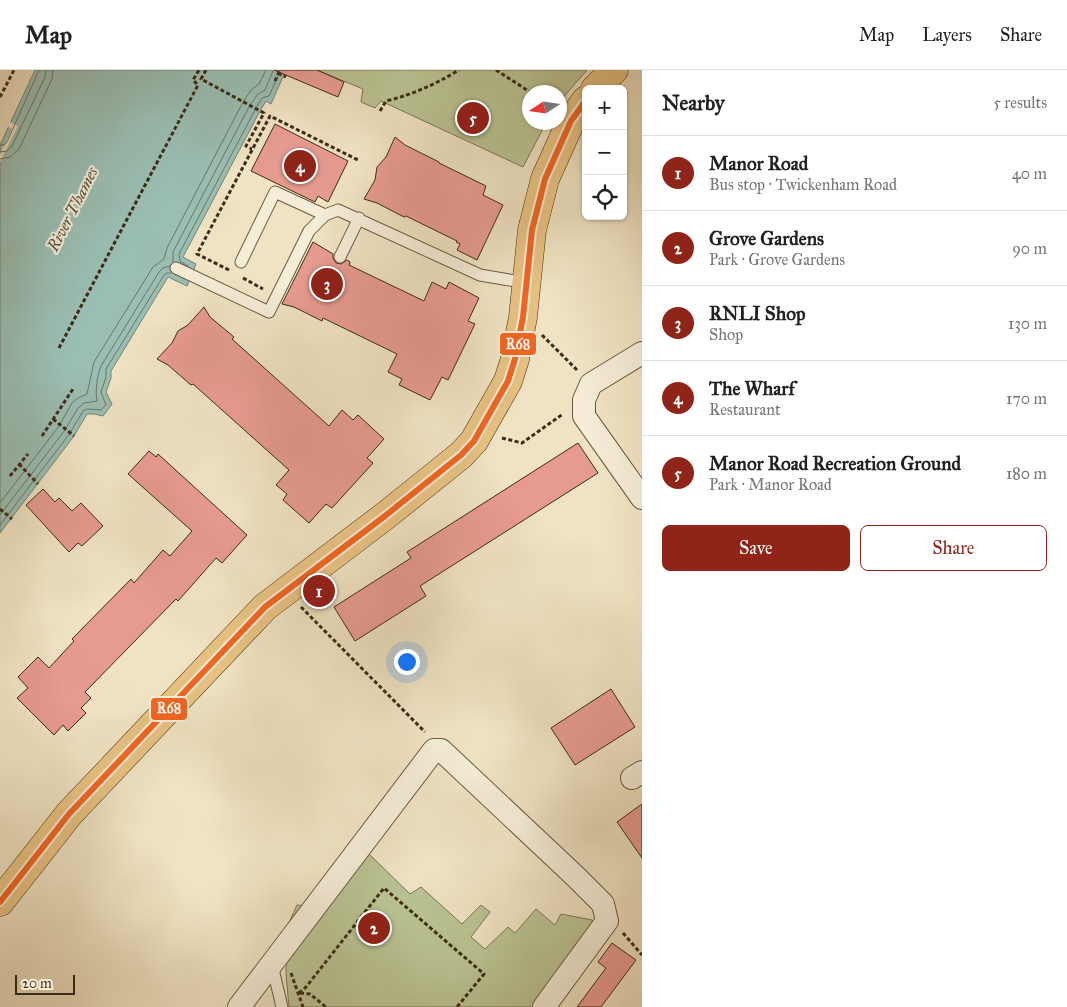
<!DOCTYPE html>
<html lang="en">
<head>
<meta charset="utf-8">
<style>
	:root { --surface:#fff; --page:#f2f2f2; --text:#202124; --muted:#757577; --line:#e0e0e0; --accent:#8f2418 }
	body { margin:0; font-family:"IM FELL Great Primer",serif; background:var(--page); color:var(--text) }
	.controls { position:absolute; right:15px; top:15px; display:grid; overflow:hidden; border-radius:8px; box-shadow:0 1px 4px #0004 }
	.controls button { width:45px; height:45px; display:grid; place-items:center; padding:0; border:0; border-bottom:1px solid var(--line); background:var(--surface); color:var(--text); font:25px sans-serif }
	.compass { position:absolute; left:522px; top:15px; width:45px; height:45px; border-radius:50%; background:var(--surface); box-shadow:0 1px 4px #0004; rotate:258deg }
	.scale { position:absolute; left:15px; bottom:12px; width:60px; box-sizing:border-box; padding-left:5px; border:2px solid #3e2b16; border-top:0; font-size:14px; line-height:18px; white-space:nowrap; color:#3e2b16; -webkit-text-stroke:4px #f5edd8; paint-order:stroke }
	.you { position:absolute; left:406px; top:591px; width:18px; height:18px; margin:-12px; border:4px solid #fff; border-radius:50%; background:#1a73e8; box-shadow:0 0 0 8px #1a73e833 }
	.badge { display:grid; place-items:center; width:32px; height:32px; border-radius:50%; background:var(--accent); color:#fff; font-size:16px; font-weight:700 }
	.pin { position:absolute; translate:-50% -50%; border:2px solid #fff; box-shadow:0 1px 5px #0006 }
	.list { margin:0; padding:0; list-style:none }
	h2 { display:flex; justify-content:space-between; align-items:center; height:65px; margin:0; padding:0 20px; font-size:21px }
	h2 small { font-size:16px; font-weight:400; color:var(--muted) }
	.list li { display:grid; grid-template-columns:32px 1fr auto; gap:15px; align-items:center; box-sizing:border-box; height:75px; padding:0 20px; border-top:1px solid var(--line) }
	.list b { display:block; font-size:19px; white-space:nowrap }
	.list p { margin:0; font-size:16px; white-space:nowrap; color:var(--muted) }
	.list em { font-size:16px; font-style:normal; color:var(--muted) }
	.actions { display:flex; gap:10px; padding:15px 20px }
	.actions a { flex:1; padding:11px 0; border:1px solid var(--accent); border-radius:8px; text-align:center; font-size:18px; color:var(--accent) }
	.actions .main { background:var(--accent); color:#fff }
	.icon { flex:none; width:28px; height:28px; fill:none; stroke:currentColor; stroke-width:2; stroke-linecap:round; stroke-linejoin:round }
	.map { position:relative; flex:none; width:642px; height:937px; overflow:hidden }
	header { display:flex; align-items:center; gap:30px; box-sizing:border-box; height:70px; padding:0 25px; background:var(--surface); border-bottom:1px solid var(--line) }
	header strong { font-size:24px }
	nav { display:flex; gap:28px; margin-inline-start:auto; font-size:18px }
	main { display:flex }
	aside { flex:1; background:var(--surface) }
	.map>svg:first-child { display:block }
	.green { fill:#bac393; stroke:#7c7754 }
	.water { fill:#9abeb3; stroke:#758374 }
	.pier { fill:#f0e3c3 }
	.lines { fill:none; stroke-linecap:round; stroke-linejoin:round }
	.shore { stroke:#6c7464; stroke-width:1 }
	.building { fill:#e79b90; stroke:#3e2b16 }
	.service-casing { stroke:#6a5941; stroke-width:13 }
	.minor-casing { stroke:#6a5941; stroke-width:24 }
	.primary-casing { stroke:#3e2b16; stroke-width:29 }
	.path { stroke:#3e2b16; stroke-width:3; stroke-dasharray:4 2.5; stroke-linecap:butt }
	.service { stroke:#f5edd8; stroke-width:11 }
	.minor { stroke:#f5edd8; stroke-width:22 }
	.primary { stroke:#e8c282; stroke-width:28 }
	.bus-1-casing { stroke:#f5edd8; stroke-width:10 }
	.bus-1 { stroke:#f26522; stroke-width:6 }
	.labels { text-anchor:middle; stroke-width:4.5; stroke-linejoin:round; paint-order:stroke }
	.water-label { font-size:16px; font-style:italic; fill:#55503d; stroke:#f5edd8 }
	.line-badge { stroke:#f5edd8; stroke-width:2 }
	.badge-label { font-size:14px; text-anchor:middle; font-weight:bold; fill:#fff }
</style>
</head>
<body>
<header>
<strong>Map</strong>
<nav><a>Map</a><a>Layers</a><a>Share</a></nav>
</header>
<main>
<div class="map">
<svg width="642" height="937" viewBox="0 0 642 937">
	<rect width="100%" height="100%" fill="#f0e3c3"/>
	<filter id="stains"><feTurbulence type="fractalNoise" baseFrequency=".004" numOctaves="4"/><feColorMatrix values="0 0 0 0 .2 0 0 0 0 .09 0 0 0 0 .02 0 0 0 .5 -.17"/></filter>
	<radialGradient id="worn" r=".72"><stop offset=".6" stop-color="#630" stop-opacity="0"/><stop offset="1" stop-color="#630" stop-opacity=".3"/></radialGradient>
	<g class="green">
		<polygon points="317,0 587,0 560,31 560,22 530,22 530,52 546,53 523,97 381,31 375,38 361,32 363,19"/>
		<polygon points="369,784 410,824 421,817 462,854 481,835 490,842 471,867 485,879 508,857 515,863 536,839 555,855 561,844 592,850 598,874 543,937 289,937 286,904 287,857 297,835 308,836 354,790"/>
	</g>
	<polygon class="water" points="35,0 286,0 271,34 266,31 260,41 183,187 196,194 187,216 168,207 111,301 111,308 106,322 112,334 103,346 94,344 87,344 74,366 0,463 0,75"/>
	<polygon class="pier" points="8,51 18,56 0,92 0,84 12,59 7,56"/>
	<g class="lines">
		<g class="shore">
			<polyline points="0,75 4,75 7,72 39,0"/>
			<polyline points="0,82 7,81 12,76 45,7 46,0"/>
			<polyline points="0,89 10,87 19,79 52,9 53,0"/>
			<polyline points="173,192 173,182 250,35 258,24 265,20 273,1"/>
			<polyline points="188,196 180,191 179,184 256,38 262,28 269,26 279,4"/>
			<polyline points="0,433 59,356 72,333 78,328 87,324 94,292 153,197 164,189 167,178 243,32 251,20 259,14 266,0"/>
			<path d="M0,445l65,-85 13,-22 6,-5 13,-2c-2,-11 0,-24 4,-35l58,-94 4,-4 7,-2"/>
			<polyline points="0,455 70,363 83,341 87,339 101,340 106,335 101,322 106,307 106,299 164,205 167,203 171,203"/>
		</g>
	</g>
	<g class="building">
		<polygon points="274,0 317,0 344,12 338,27"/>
		<polygon points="275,54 348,91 328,132 318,126 315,132 251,101"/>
		<polygon points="395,67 405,75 439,92 439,93 486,116 483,125 503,135 477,190 457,180 460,174 456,172 457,171 406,146 404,147 377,133 364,129 375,110 377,97 386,87"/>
		<polygon points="313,172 333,184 333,188 336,193 341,194 347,190 350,192 349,195 424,231 432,212 446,219 449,212 479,228 468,251 475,254 448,310 442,307 430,330 399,315 402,309 388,302 397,284 323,248 322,251 294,237 282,234"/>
		<polygon points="204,237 210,247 234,267 232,269 329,356 342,340 353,350 358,345 384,369 367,388 373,393 332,438 326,434 309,453 283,430 287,424 276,415 289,400 193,314 191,315 168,295 157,289 172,273 178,261 188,255"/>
		<polygon points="578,373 598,403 420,516 426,526 355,571 334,537 411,488 407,482"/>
		<polygon points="149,381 156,387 158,384 247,465 222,493 216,488 178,531 176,529 85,622 91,628 81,638 86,643 68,661 63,655 54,665 17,628 28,618 18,607 38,587 49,598 74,571 72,569 131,509 134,513 163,480 170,486 192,461 128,404"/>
		<polygon points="43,419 55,432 59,428 72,441 81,433 103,456 82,476 78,473 69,482 26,435"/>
		<polygon points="611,619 635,657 575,695 551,658"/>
		<polygon points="642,734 642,788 617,752"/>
		<polygon points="612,873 636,890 601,937 577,937 606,898 598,892"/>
	</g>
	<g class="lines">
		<g class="service-casing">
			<g id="service">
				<polyline points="340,187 359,148"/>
				<polyline points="241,192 275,122 325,145 338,140 480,205 527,213"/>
				<polyline points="176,198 269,242 309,161 325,145"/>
				<polyline points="272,895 282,937"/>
			</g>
		</g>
		<g class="minor-casing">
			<g id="minor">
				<polyline points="642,283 591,314 584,330 584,346 642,428"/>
				<polyline points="632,708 642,702"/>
				<polyline points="239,937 434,680 441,680 575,806 603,834 607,851 544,937"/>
			</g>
		</g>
		<g class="primary-casing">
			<g id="primary">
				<polyline points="595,19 614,0"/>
				<polyline points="0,832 69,744 265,537 385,446 461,385 474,371 508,311 515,289 523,247 532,160 545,109 571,51 586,30"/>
			</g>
		</g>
		<g class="path">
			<polyline points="206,0 201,9 264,43 246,76 252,79"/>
			<polyline points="496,0 530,22"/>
			<polyline points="278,3 286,7"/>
			<polyline points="275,11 280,0"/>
			<polyline points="0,27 14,0"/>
			<path d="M380,41l6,-10c28,-7 48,-16 73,-31"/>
			<polyline points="229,200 197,184 270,46 360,91"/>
			<polyline points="243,208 263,219"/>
			<polyline points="542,265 577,300"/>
			<polyline points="59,278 198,15 193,10 199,0"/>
			<polyline points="53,349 74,366"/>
			<polyline points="42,366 73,319"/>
			<polyline points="502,368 522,373 563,344"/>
			<polyline points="19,394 38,414"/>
			<polyline points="10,406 28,384"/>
			<polyline points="0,439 12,449"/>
			<polyline points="301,537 425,662"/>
			<polyline points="623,863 642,885"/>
			<polyline points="291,903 303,937"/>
			<polyline points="299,923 306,917 384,818 484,904 457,937"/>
			<polyline points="300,923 310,924 326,937"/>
		</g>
		<use href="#service" class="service"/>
		<use href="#minor" class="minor"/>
		<use href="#primary" class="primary"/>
		<g class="bus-1-casing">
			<polyline id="bus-1" points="0,832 69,744 265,537 385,446 461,385 474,371 508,311 515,289 523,247 532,160 545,109 571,51 586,30"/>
		</g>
		<use href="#bus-1" class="bus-1"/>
	</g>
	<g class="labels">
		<g class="water-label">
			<text transform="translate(72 139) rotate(-63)" y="6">River Thames</text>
		</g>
	</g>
	<g class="line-badge">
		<rect x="499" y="262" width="38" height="24" rx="5" fill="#f26522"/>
		<rect x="150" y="627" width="38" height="24" rx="5" fill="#f26522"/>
	</g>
	<g class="badge-label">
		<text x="518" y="279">R68</text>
		<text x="169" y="643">R68</text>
	</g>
	<rect width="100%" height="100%" filter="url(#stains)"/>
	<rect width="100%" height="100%" fill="url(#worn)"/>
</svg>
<div class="controls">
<button>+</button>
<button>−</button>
<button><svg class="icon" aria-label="locate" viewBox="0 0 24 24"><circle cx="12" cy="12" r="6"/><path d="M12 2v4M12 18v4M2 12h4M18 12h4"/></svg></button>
</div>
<svg class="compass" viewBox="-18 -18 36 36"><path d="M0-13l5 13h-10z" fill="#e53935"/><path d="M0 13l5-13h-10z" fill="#757577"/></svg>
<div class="scale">20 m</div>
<div class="you"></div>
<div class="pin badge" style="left:319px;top:521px">1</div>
<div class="pin badge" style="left:374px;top:858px">2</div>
<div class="pin badge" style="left:327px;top:214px">3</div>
<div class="pin badge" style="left:300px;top:96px">4</div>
<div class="pin badge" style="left:473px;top:48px">5</div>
</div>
<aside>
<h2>Nearby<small>5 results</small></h2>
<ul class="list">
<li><span class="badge">1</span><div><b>Manor Road</b><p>Bus stop · Twickenham Road</p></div><em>40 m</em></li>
<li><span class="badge">2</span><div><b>Grove Gardens</b><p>Park · Grove Gardens</p></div><em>90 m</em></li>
<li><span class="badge">3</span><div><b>RNLI Shop</b><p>Shop</p></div><em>130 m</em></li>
<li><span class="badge">4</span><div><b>The Wharf</b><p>Restaurant</p></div><em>170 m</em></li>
<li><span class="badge">5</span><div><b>Manor Road Recreation Ground</b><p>Park · Manor Road</p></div><em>180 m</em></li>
</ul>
<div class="actions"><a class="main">Save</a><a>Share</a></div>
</aside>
</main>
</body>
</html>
